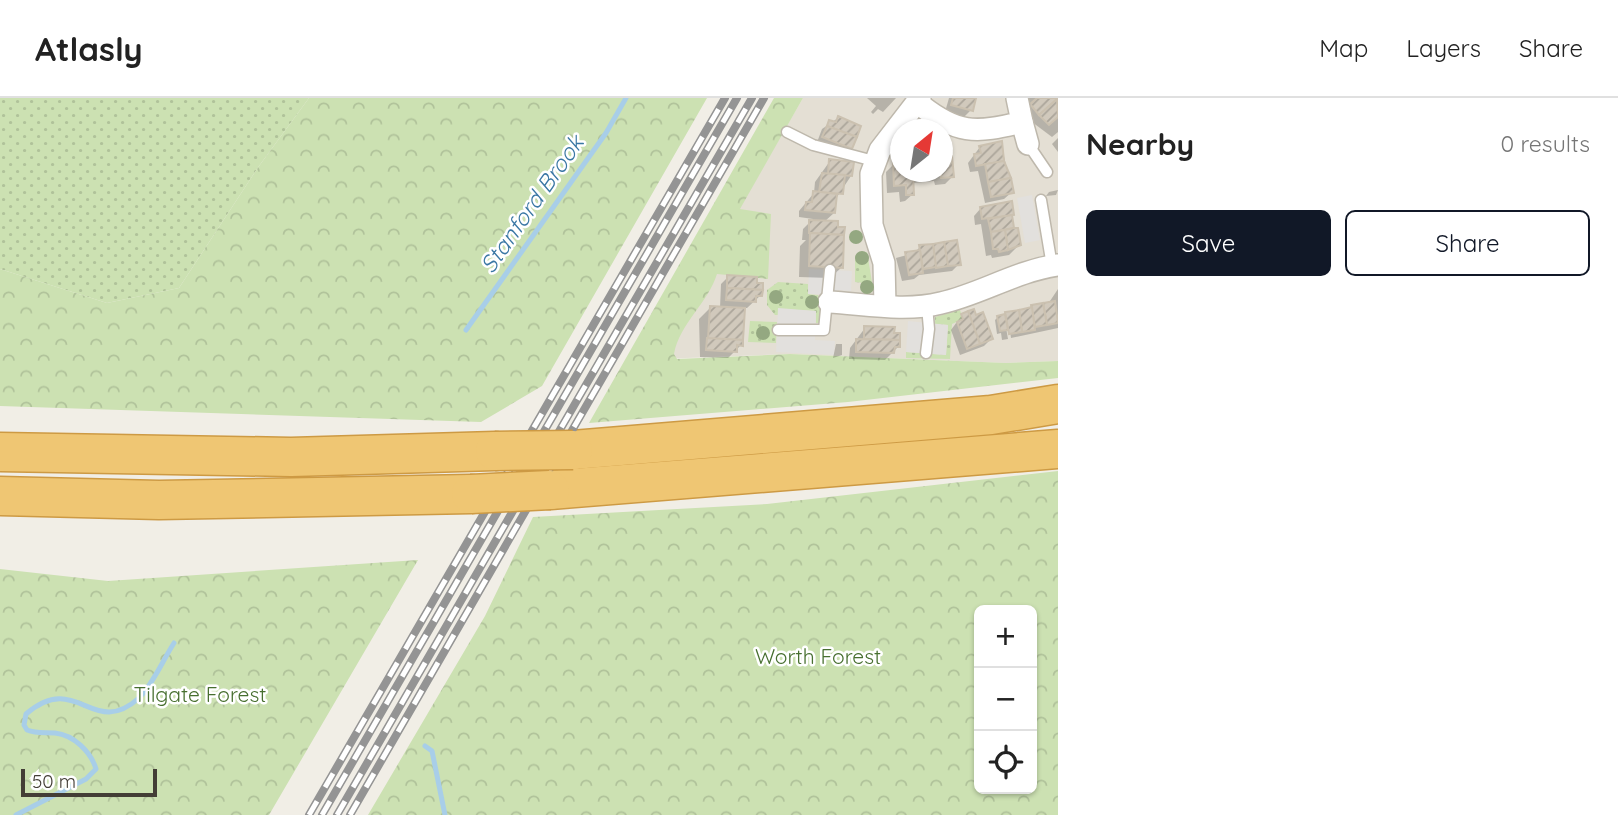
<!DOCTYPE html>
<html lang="en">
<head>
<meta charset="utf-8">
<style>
	:root { --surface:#fff; --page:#f6f6f6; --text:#222; --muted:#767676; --line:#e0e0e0; --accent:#111827 }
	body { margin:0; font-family:Quicksand,sans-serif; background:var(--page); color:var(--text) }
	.controls { position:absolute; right:21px; bottom:21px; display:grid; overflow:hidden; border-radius:10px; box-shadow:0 2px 5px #0004 }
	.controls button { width:63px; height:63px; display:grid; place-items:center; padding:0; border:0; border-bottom:2px solid var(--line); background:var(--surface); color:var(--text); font:35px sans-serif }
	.compass { position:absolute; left:890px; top:21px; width:63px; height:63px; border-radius:50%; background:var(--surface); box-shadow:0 2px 5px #0004; rotate:30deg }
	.scale { position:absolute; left:21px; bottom:18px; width:136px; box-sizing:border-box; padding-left:7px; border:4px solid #433e36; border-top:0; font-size:19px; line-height:24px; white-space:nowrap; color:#433e36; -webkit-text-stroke:5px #fff; paint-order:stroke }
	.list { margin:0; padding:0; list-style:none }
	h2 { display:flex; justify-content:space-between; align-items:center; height:91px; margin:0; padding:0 28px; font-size:30px }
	h2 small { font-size:23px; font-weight:400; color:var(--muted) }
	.actions { display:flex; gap:14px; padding:21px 28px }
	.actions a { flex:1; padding:16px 0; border:2px solid var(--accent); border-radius:10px; text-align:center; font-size:24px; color:var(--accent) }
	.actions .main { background:var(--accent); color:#fff }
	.icon { flex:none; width:38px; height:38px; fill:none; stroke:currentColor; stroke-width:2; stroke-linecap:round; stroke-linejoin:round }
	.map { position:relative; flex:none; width:1058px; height:717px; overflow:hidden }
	header { display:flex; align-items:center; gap:42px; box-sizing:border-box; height:98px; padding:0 35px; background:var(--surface); border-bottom:2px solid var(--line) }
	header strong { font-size:33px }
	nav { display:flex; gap:38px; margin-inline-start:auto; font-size:24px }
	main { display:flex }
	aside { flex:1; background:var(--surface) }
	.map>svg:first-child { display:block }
	.residential { fill:#e4dfd4; fill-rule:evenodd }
	.grass { fill:url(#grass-dots) }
	.forest { fill:url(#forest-crowns); fill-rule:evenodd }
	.parking { fill:#e2e0dd }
	.shadow { fill:#0003 }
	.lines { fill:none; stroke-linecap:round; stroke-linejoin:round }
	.stream { stroke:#a8cee8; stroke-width:5 }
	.building { fill:url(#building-hatch); stroke:#cbc1b0; stroke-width:2 }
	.lane-casing { stroke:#beb8ac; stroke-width:13 }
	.street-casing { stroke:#beb8ac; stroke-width:24 }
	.highway-casing { stroke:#cd9a44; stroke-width:41 }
	.lane { stroke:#fff; stroke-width:10 }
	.street { stroke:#fff; stroke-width:21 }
	.highway { stroke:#efc673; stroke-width:38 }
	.rail-casing { stroke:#949494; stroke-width:8 }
	.rail { stroke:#fff; stroke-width:5; stroke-dasharray:16; stroke-linecap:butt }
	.highway-bridge-casing { stroke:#cd9a44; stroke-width:41; stroke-linecap:butt }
	.highway-bridge { stroke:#efc673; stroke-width:38 }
	.tree { fill:#94a881 }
	.labels { text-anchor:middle; stroke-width:5; stroke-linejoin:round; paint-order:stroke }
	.park-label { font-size:21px; fill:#476f2f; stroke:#fff }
	.water-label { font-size:23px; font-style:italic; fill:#3a77a4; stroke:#fff }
</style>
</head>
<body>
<header>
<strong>Atlasly</strong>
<nav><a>Map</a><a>Layers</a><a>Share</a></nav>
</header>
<main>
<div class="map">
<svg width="1058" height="717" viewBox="0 0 1058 717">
	<defs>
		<pattern id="grass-dots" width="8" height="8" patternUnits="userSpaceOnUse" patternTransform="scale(1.75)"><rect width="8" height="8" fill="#cce1b2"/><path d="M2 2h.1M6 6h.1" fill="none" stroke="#b0c29a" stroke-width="1.8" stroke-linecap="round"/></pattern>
		<pattern id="forest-crowns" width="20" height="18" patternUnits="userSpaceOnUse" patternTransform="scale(1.75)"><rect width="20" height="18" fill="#cce1b2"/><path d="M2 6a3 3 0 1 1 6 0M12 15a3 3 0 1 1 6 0" fill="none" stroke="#b0c29a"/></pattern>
		<pattern id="building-hatch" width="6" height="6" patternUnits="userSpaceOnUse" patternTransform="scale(1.75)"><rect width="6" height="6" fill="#d1c9bc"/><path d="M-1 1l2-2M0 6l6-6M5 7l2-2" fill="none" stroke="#aba59a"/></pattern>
	</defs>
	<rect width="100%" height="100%" fill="#f1eee6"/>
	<path class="residential" d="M803,0h255v263l-52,2 -216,-9 -131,5 31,-65zM900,32h42v42h-42z"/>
	<g class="grass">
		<polygon points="0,0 309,0 259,68 179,190 107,205 0,171"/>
		<polygon points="867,154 872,184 867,192 862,192 863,185 855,184 855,158"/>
		<polygon points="778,184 808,186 808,196 818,197 822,202 820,225 816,225 816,213 778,211 778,217 775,217 767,207 767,192"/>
		<polygon points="960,212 963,221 952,226 950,261 906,260 906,254 946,257 948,227 935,226 935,219"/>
		<polygon points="750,223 777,224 776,245 748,244"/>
	</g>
	<g class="forest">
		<polygon points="309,0 707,0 542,288 481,324 0,308 0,171 107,205 179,190 259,68"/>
		<path d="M774,0h29l-63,111 31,5 -3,65 -51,-5c-9,29 -37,49 -43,80l3,5 113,-5 216,9 52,-2v17l-210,24 -259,21z"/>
		<path d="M1058,373v344h-690l117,-199 48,-99 234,-13zM979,512h53v179h-53z"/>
		<polygon points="418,462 269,717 0,717 0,471 108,483"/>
	</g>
	<g class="parking">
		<polygon points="1032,97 1040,142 1025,145 1017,100"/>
		<polygon points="809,171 852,173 851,193 838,192 837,197 808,196"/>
		<polygon points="778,210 816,213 815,242 835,243 834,257 776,254"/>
		<polygon points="908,223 948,227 946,257 906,254"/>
	</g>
	<g class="shadow">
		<polygon points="867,0 896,0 883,14 878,11 873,16 871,14 876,8"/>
		<polygon points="949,0 974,0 971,12 964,19 945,14"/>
		<polygon points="1020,0 1054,0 1058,5 1058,34 1052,39 1032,24"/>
		<polygon points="838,20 851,50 843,58 816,47 822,31"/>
		<polygon points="1058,40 1058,54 1052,46"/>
		<polygon points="1001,45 1012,94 1004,101 985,105 978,73 970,74 968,65 980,49"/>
		<polygon points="830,63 851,78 835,102 834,115 824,124 842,169 830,180 799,179 800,148 806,142 802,142 803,131 813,121 799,119 799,113 814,95 815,84"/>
		<polygon points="900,66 900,74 942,74 952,79 945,86 935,87 934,83 912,85 913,96 905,103 900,104 899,94 887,95 886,74 893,67"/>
		<polygon points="1058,92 1056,97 1046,98 1049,94"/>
		<polygon points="1010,105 1013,132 1019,147 1009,157 992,160 991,157 986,158 981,126 975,127 974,118 981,110"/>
		<polygon points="920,149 959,166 952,173 919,177 914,181 902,183 896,160 914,155"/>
		<polygon points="728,179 761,197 747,210 743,210 741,247 728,260 700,259 699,221 710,210 720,210 721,186"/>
		<polygon points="1058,191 1058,230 1011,240 1008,218 1004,218 1008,241 1002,242 1001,235 997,236 995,222 998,219 1048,206"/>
		<polygon points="962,217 975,219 991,241 984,248 960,257 951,232"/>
		<polygon points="865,230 898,237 898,249 885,262 849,261 850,250"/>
		<polygon points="836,246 842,246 842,257 833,260"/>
	</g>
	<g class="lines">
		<g class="stream">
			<polyline points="466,232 606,35 626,0"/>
			<polyline points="425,648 432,653 445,717"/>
			<path d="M16,717l70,-36 10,-10c-5,-17 -22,-34 -41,-36 -10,-1 -18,1 -28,-3l-3,-5 2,-11c52,-44 66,26 113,-16 14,-14 24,-38 35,-55"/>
		</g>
	</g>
	<g class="building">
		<polygon points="953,0 976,0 973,13 951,7"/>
		<polygon points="1037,0 1055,0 1057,1 1039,17 1030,6"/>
		<polygon points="1057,1 1058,19 1049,27 1039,17"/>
		<polygon points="838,18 861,28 857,39 827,28 829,22 836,24"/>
		<polygon points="827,28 857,39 852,51 822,39"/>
		<polygon points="1002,43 1004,63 976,68 974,56 981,55 979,48"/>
		<polygon points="952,58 954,79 941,80 942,59"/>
		<polygon points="829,61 854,64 852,78 828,76"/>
		<polygon points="1004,63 1011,80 988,84 985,66"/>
		<polygon points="893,65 900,65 900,74 913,74 914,97 906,97 906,87 894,88"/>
		<polygon points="822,75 845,77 843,96 819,94"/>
		<polygon points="1011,80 1014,95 991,99 988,84"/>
		<polygon points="813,93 837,96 835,115 805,112 806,104 812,104"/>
		<polygon points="1012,103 1014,117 982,121 980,109"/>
		<polygon points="1012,117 1014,130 991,134 988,121"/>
		<polygon points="809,122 838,123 838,129 845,129 844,137 809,135"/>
		<polygon points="1014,130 1018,130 1021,147 1008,152 1005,132"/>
		<polygon points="1005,132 1008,152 999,154 998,151 993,151 991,134"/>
		<polygon points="810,135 844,137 843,170 809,168"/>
		<polygon points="957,142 961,167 948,168 944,144"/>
		<polygon points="944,144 948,168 936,170 933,146"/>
		<polygon points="933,146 936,169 923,171 919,147"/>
		<polygon points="920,152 923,175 909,177 905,154"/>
		<polygon points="727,177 757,179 757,185 763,185 763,192 727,190"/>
		<polygon points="727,190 763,192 762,198 756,198 756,204 726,202"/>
		<polygon points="1055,203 1058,225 1047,227 1043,205"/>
		<polygon points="1043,205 1047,227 1035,229 1031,207"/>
		<polygon points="710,208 745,210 743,242 708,241"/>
		<polygon points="1032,209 1035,232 1022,234 1019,212"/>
		<polygon points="974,211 976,217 983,214 993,241 980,246 968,213"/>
		<polygon points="1019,212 1022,234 1009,236 1005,214"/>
		<polygon points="968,213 980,246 967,251 957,224 963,221 961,216"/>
		<polygon points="1005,216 1008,232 1000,233 997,218"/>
		<polygon points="864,228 895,229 894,235 900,235 900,242 864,241"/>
		<polygon points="707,240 743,242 743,248 737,247 737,254 706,252"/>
		<polygon points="856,241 900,242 900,249 895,249 894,255 856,254"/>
	</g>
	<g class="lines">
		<g class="lane-casing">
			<g id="lane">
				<polyline points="787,34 813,47 874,63"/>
				<polyline points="1028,46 1047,74"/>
				<polyline points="1041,102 1052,168"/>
				<polyline points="778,232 824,232 830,172"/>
				<polyline points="926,255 929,231 927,208"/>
			</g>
		</g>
		<g class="street-casing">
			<g id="street">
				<path d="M918,5c38,31 57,31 104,19l-5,-24"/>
				<polyline points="1022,24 1028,46"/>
				<path d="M829,204c36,2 76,10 112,1 40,-9 75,-32 117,-38"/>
				<polyline points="885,208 884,165 872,127 871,76 880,52 920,0"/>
			</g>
		</g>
		<g class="highway-casing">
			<g id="highway">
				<polyline points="573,352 991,317 1058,306"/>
				<polyline points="0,354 291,359 495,353"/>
				<polyline points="550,392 1058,351"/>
				<polyline points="0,398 159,402 471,396"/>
			</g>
		</g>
		<use href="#lane" class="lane"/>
		<use href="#street" class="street"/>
		<use href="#highway" class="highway"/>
		<g class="rail-casing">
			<g id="rail">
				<polyline points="309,717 725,0"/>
				<polyline points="322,717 737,0"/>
				<polyline points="337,717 752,0"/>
				<polyline points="350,717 764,0"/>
			</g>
		</g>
		<use href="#rail" class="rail"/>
		<g class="highway-bridge-casing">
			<g id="highway-bridge">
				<polyline points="495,353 573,352"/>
				<polyline points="471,396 550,392"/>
			</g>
		</g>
		<use href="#highway-bridge" class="highway-bridge"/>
	</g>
	<g class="tree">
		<circle cx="856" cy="139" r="7"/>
		<circle cx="862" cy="160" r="7"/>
		<circle cx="867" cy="189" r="7"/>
		<circle cx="776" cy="199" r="7"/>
		<circle cx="812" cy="204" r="7"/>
		<circle cx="763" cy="235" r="7"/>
	</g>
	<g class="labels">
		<g class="park-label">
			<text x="818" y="566">Worth Forest</text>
			<text x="200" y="604">Tilgate Forest</text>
		</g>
		<g class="water-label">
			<text transform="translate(532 106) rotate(-55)" y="8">Stanford Brook</text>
		</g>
	</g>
</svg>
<div class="controls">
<button>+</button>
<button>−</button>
<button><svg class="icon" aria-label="locate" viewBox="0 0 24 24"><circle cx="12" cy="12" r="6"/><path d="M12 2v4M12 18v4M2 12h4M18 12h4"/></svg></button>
</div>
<svg class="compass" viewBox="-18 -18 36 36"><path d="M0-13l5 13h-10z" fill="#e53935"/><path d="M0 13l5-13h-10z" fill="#767676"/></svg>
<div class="scale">50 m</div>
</div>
<aside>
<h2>Nearby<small>0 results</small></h2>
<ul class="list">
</ul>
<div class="actions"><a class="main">Save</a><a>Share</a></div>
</aside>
</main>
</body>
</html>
